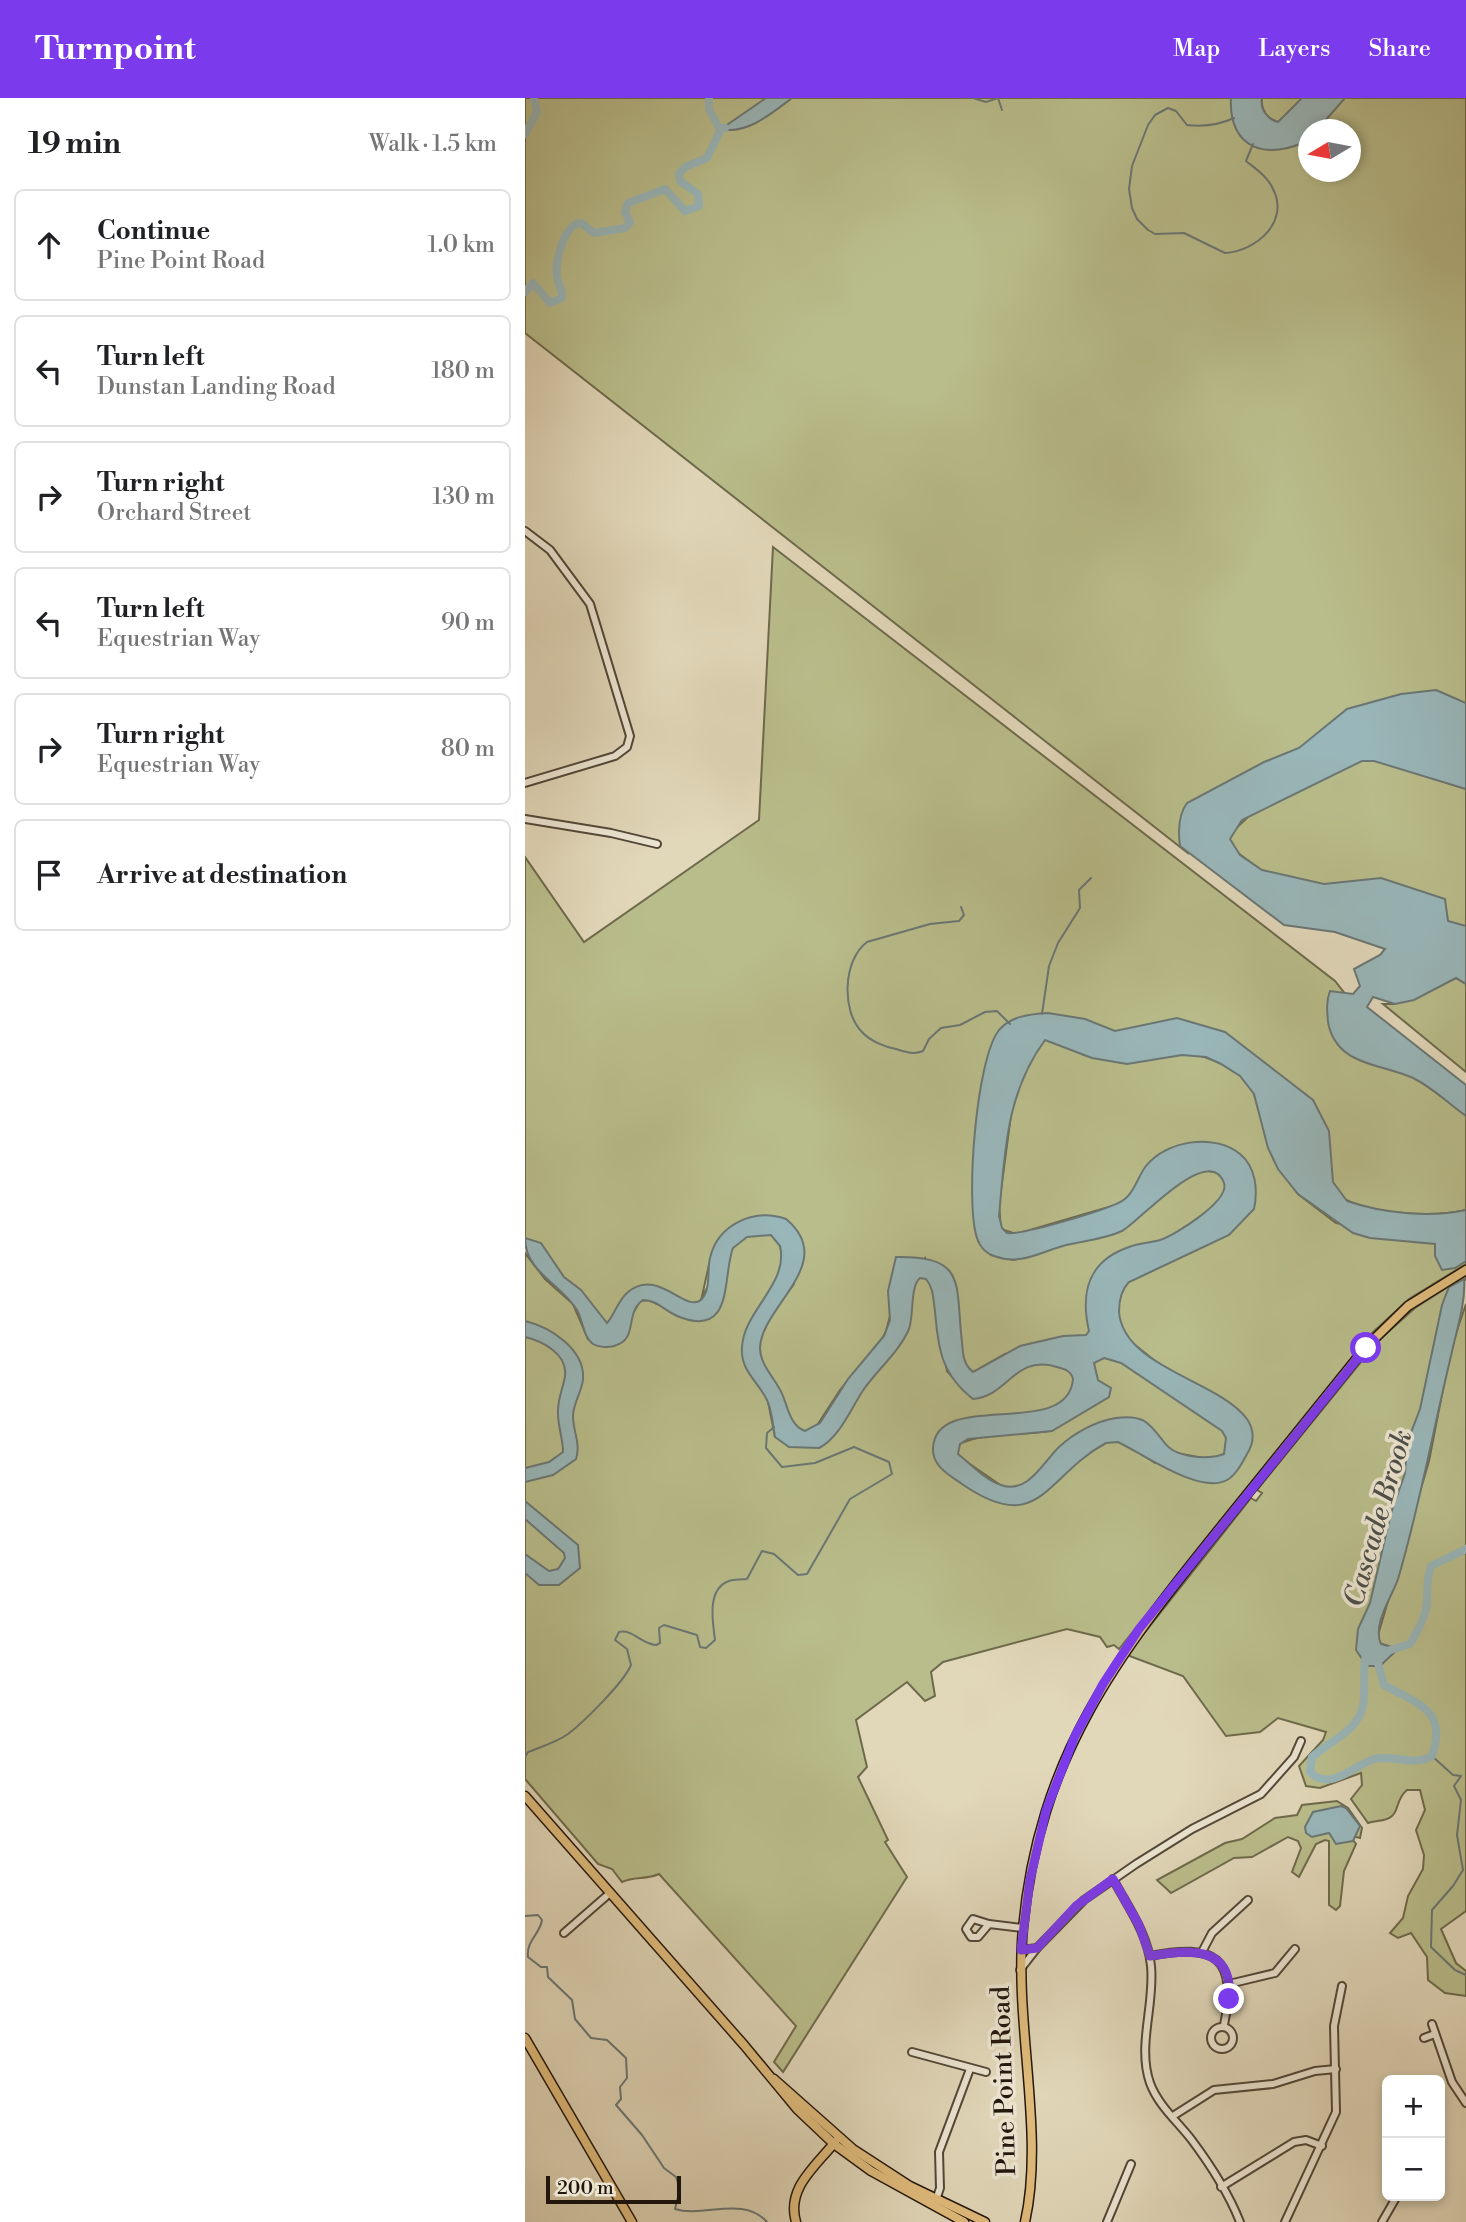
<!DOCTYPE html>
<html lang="en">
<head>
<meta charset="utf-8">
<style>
	:root { --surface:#fff; --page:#f6f6f6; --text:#202124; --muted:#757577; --line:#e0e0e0; --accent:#7c3aed }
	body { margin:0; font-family:"Libre Bodoni",serif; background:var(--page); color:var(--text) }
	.controls { position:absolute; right:21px; bottom:21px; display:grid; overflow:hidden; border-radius:10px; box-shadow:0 4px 10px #0003 }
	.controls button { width:63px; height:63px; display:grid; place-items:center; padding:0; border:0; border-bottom:2px solid var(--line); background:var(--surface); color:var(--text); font:35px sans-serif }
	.compass { position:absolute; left:773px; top:21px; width:63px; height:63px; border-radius:50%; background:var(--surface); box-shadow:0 4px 10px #0003; rotate:260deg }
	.scale { position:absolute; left:21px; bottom:18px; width:135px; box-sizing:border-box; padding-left:7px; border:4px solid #23170d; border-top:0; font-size:19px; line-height:24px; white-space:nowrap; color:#23170d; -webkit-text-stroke:5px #ece5d2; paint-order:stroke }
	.stop { position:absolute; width:21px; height:21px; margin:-16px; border:5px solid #7c3aed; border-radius:50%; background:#fff }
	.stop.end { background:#7c3aed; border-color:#fff; box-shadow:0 2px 7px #0008 }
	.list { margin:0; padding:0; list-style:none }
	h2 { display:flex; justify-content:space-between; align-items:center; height:91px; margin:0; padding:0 28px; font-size:30px }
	h2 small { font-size:23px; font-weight:400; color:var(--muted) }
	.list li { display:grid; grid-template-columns:46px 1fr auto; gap:21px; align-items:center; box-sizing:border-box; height:112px; margin:0 14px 14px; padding:0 14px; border:2px solid var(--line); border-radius:10px }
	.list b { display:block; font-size:26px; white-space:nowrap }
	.list p { margin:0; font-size:23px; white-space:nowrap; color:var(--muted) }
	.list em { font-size:23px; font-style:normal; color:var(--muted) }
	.icon { flex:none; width:38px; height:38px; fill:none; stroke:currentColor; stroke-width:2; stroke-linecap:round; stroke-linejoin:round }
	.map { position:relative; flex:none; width:941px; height:2124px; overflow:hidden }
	header { display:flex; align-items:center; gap:42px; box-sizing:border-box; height:98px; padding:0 35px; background:var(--accent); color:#fff }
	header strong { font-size:33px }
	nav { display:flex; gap:38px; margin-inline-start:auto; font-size:24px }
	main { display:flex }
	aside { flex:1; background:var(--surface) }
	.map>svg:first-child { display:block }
	.green { fill:#b9bd8b; stroke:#6e6a4c; stroke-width:2 }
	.water { fill:#99b7ba; stroke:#6a7775; stroke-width:2; fill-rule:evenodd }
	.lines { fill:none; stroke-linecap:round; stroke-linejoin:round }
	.stream { stroke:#6a7775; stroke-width:2 }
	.river { stroke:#99b7ba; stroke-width:8 }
	.minor-casing { stroke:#524738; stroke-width:10 }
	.major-casing { stroke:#23170d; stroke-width:11 }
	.minor { stroke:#ece5d2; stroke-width:6 }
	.major { stroke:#e0bc7c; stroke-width:8 }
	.route { stroke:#7c3aed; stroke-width:9 }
	.labels { text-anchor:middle; stroke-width:7; stroke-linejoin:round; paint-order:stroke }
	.street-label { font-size:26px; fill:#23170d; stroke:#ece5d2 }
	.water-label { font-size:28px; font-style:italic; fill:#4c4f4a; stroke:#ece5d2 }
</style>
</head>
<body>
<header>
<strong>Turnpoint</strong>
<nav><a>Map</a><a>Layers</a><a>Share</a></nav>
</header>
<main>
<aside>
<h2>19 min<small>Walk · 1.5 km</small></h2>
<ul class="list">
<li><svg class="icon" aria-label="ahead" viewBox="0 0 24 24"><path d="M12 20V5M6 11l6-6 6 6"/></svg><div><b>Continue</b><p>Pine Point Road</p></div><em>1.0 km</em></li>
<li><svg class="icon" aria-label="left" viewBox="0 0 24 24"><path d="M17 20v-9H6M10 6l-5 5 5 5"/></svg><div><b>Turn left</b><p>Dunstan Landing Road</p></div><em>180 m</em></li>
<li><svg class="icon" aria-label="right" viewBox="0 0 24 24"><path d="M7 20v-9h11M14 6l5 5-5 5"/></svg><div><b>Turn right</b><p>Orchard Street</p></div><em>130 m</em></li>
<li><svg class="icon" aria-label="left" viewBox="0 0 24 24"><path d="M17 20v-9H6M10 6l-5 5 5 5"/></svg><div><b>Turn left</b><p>Equestrian Way</p></div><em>90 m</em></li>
<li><svg class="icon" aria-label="right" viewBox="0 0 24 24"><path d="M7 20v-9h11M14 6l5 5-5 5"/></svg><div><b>Turn right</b><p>Equestrian Way</p></div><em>80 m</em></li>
<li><svg class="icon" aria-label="arrive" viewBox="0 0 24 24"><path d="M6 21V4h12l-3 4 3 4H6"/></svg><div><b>Arrive at destination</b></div></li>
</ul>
</aside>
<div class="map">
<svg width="941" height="2124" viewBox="0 0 941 2124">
	<rect width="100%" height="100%" fill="#e1d7b9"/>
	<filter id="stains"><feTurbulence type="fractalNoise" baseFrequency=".00286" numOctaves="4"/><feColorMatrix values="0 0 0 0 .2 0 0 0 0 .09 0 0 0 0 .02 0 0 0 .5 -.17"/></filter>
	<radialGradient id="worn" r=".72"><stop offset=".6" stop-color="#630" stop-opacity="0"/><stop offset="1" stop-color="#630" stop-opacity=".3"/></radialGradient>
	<g class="green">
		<polygon points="0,0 706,0 713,33 783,39 783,74 825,74 825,32 791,31 817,0 941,0 941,606 659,749 664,756 0,235"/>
		<path d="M737,0h41l-15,20 -10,4c-11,-3 -18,-13 -16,-24z"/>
		<path d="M248,449l562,434 71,90 60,43v96c-35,8 -97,4 -127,-14l-65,-124 -159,-36 -71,-21 -70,170 4,56 13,14 23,5 138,-54 36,-39 31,6 10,17 -14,15 -34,27 -41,17 -47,86 -88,19 -32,18 -9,-8 -39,-106 -34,54 -6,23 -45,55 -26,40 -11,2 -9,-6c-9,-18 -37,-61 -35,-80 1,-21 23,-45 35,-62l-18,-66 -66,42 -9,41 -7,5 -34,-18 -45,26 -8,13 -44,-47 -22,-36 -16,-5v-382l59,85 175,-122z"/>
		<polygon points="844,660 941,691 941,831 736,772 709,752 702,739 727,715 821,667"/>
		<polygon points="931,880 941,886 941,974 858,906 869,906"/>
		<path d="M526,940l33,17 38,8 71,-10 31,11 16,10 13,17 20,67 25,36 38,29 96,16 22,29 12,-11v7l-57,35 -38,35 -252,315 -5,-4 -7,2 -7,-10 -33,-8 -124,33 -12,10 4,24 -10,5 -18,-19 -51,38 11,47 -9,10 30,63 -3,2 22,35 -124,195 -9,-10 22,-36 -137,-152c-13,6 -24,2 -37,8l-10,-13 -14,-5 -73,-85v-526l20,26 28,25 15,35 26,7 26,-45 9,-1 42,20c13,-25 35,-81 64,-87 7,-1 16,1 22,2l8,29 -33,56 23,117 53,2 89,-165 14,8 16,89 6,7 91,-15 38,9 -21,35 -120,25 49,67 119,-59 12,1 34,22 91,-9 -82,-86 -39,-31 -6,-16 -1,-34 95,-45 26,-86 -109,39 -11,9 -103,30 -15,-5 -2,-24 16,-120 26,-46z"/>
		<path d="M941,1177v5c-17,5 -22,16 -23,33l-80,350 4,3 30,-17 -21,-7 53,-181 22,-113 15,-44v607l-25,18 15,34 10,8v25l-21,-3 -17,-13 -1,-23 -16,-24 -13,5 -8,-5 13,-15 5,-22 15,-27 1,-14 -8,-25 9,-20 -5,-20h-13c-11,9 -8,20 -15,26 -6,6 -17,4 -24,7l-17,-24 11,-14 -1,-12 -41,15 -14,-2 -7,-20 24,-26 3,-8 -48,-14 -18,14 -34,4 -43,-60 -56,-21 124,-157 5,3 6,-8 -5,-3 121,-149 37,-33z"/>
		<path d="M578,1259l18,5 105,65 2,24 -14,9 -38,-7 -68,-33 -22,9 -59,55 -21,5 -49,-34 -2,-9c29,-15 63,-10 95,-15l44,-68z"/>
		<polygon points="812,1703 823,1710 837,1730 835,1740 824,1737 831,1746 819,1773 815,1808 811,1812 804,1807 804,1743 800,1742 791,1746 774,1779 767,1774 776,1750 773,1743 763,1739 727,1759 709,1760 646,1795 632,1782 700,1745 717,1741 750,1720 772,1717 777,1707"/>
	</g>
	<g class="water">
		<path d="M241,0h26c-20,15 -45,37 -71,31z"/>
		<path d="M706,0h31c-2,11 5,21 16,24l24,-24h43l-27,31 -10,1v10c-39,21 -80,10 -77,-42z"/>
		<path d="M911,592l30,13v86l-92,-28h-12l-120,59 -12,19 10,16 22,15 62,14 57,-6 64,21 3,22 18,5v58l-10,-6 -42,22 -19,4 -22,-7 -6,10 99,78v31c-17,-12 -34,-29 -53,-38 -33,-15 -77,-12 -85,-56 -1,-11 -2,-21 2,-31l23,3 7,-8 -6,-17 26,-14 5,-6 -50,-17 -51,-7 -104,-79c-2,-15 -2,-31 7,-43l77,-41 35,-14 48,-39 54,-15z"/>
		<path d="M523,915l37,6 30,12 62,-13 48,14 88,68 16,31 4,51 14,19c35,12 82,17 119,9v51l-11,7 -13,2 -7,-14v-12l-65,-6 -17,-5 -55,-39 -20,-25 -10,-21 -14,-54 -14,-18 -19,-12 -15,-7 -24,-2 -55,9 -35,-6 -47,-18c-39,53 -40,112 -46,176l3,12 5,5c16,2 100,-23 115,-32 12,-7 16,-25 24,-35 21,-26 69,-33 94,-12 16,13 18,36 14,55l-25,26 -100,47c-8,8 -10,18 -10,30 5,56 99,68 128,107 8,12 7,24 0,35 -5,9 -11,21 -20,26 -27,15 -84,-26 -109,-38l-12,1c-61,33 -66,95 -144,41 -13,-9 -30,-18 -29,-36 3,-60 135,-7 140,-69 -2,-8 -8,-10 -16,-12 -43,-13 -48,29 -84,32 -32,-25 -35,-51 -38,-88 -2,-12 -1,-22 -9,-32l-6,-1c-10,8 -6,37 -11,51 -10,23 -30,39 -45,60 -13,19 -24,48 -45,59l-30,-1 -14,-10c-2,-12 -3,-26 -8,-37 -9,-19 -27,-29 -25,-53 2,-37 47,-63 38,-101l-9,-11 -24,2 -14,11c-11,28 2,92 -56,68 -12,-5 -20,-16 -34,-16 -19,13 -4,40 -29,46 -6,2 -16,1 -21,-2 -10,-7 -10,-24 -16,-34 -16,-26 -52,-38 -52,-72l16,5 23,34 17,13 26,33c8,-9 11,-23 21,-31 30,-25 57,21 73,8 10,-9 6,-30 9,-42 8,-34 44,-50 76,-39 53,44 -25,87 -26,129 0,18 17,32 23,48 5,13 8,30 22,35l15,-8 28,-44 36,-43 6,-16 -2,-29 8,-34c72,-1 59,27 66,85 1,12 1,22 11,30l47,-26 43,-10 23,-1 3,-4c-9,-39 -1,-70 40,-84 10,-4 21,-4 31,-7 15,-5 70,-39 64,-57 -15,-42 -87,41 -102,48 -17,8 -34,9 -51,13 -27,5 -48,23 -77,12 -9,-3 -14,-9 -17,-18 -12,-35 -1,-179 22,-208 12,-14 31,-16 49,-17zM579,1260l17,5 101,68 4,7 -2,16c-17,6 -49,4 -60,-12 -15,-19 -20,-28 -48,-24 -20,3 -42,15 -57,29 -15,14 -31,48 -58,38 -16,-5 -30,-21 -43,-31l2,-10 8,-5 84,-8 57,-34 2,-9 -13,-8 -4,-17z"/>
		<path d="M939,1181c2,24 -8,53 -13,77 -18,74 -31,149 -53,223 -6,18 -26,45 -17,65l17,5 -18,17h-13l-11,-16 2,-21 12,-26 21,-90 14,-40 2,-30 13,-34 22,-104 7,-18z"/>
		<path d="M0,1223c25,6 60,28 58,58 -1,13 -10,24 -10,37 0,16 8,27 3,43l-23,16 -28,7v-14l24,-6 14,-10c0,-13 -5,-26 -5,-38 -1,-14 5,-25 7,-38 3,-22 -23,-35 -40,-39z"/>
		<polygon points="0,1403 53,1447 55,1470 34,1487 14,1487 0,1475 0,1456 24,1473 33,1471 40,1460 39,1455 0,1421"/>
		<polygon points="816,1708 821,1710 835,1728 828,1743 811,1746 804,1735 787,1739 781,1735 780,1729 788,1714"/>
	</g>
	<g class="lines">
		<g class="stream">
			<polyline points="448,0 461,4 473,0 477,12"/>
			<path d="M709,20c-15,7 -30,9 -47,7l-11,-14 -8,-3 -13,7 -7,10 -16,41 -3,23 3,19 5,11 11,11 7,4 29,-1 41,20c31,-2 65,-31 48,-64 -5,-12 -17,-20 -27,-28l7,-17"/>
			<path d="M436,809l3,8 -5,6 -29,3 -63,18c-24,18 -26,69 -5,90 8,9 23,15 34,17 10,3 18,6 27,2l6,-12 12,-11 19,-3 25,-13 12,-1 13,13"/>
			<polyline points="517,916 524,868 533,845 555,810 554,792 566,780"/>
			<polyline points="907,1658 928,1677 936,1678 929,1688 936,1702 932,1737 938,1772 928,1788 907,1812 906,1849 930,1872 941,1877"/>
			<path d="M0,1659l3,-5c13,-5 29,-10 40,-18 16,-12 56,-52 63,-69l-4,-16 -12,-9 4,-8c14,-3 22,12 37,13l4,-2 -1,-15 5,-3 33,10 3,12 6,1 9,-8c-2,-17 -9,-51 14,-59 5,-2 12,-1 18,-2l15,-28 12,3 24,21 9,-1 43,-75 42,-25 -3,-12 -35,-15 -39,16 -33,4 -16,-19 1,-15 7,-6"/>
			<path d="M0,1818l13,-1 4,5c-2,14 -16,21 -14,37l13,10h6l1,10 24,23 3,19 16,19 16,2 19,18 1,20 -7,9 1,12 -5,6 26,30 22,33 12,9 4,12 -5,20c29,9 68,-14 92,13"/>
		</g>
		<g class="river">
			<polyline points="184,0 184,11 194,30 200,30"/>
			<polyline points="0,36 12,14 9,0"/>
			<path d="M0,194l8,-9 17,20 12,-5c1,-8 -4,-13 -5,-22 -2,-15 7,-52 24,-53l13,10 31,-5 5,-6 -5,-10 3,-9 37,-14 20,22 14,-5 -1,-12 -18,-13 -1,-7 6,-7 22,-9 14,-29"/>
			<path d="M862,1553l23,-7c8,-14 16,-27 17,-43 1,-13 -1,-22 4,-35l35,-17"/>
			<path d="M841,1557c-4,17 0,34 -3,51 -5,25 -33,35 -51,51l-2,15c20,20 43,-6 64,-13 20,-5 39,8 58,-3 16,-47 -15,-52 -48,-71l-8,-29"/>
		</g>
		<g class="minor-casing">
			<g id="minor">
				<polyline points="0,433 25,452 65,506 105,638 102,649 90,658 0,685"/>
				<polyline points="0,721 86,735 132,746"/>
				<path d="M588,1781c15,28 35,55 38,87 4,38 -14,80 -1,117 8,22 27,38 41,56 18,24 38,55 49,83"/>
				<polygon points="448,1821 464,1826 453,1839 446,1839 441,1831"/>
				<polyline points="464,1826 498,1830"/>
				<polyline points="39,1835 85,1795"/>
				<polyline points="496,1852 512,1850 559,1802 611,1766 667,1731 736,1696 769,1659 776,1643"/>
				<polyline points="677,1854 687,1835 723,1802"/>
				<path d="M625,1858c65,-13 88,1 74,69"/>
				<polyline points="495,1872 512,1850"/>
				<polyline points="704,1886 750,1875 770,1851"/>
				<polyline points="907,1926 927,1984 941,2005"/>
				<circle cx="697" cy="1940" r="11"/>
				<polyline points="899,1940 910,1936"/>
				<polyline points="387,1954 461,1974"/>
				<polyline points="648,2018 689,1992 748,1986 790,1973 811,1971"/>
				<polyline points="696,2089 769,2044 781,2042 797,2048"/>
				<polyline points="411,2102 415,2090 414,2054 445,1971"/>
				<polyline points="582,2124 606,2066"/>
				<polyline points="760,2124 811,2014 809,1928 817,1888"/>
				<polyline points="857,2124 872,2098"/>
			</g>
		</g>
		<g class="major-casing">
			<g id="major">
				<polyline points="0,1698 219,1947 272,2011 309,2046 346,2073 439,2124"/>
				<polyline points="0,1940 107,2124"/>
				<polyline points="249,1981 328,2051 385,2088 460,2124"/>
				<path d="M271,2124c-10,-34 20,-56 39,-80"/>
				<path d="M500,2124c20,-89 -11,-198 -2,-294 16,-171 93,-271 197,-400 48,-60 97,-120 146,-181l42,-41 58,-36"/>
			</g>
		</g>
		<use href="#minor" class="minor"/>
		<use href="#major" class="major"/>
	</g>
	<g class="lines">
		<path class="route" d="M704,1901c5,-54 -41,-50 -79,-43l-11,-31 -26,-46 -37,27 -39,42 -16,2 9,-70 16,-69 29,-75 28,-52 36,-55 227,-281"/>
	</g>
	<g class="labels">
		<g class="street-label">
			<text transform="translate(478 1983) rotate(-92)" y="9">Pine Point Road</text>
		</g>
		<g class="water-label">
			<text transform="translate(852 1420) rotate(-74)" y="10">Cascade Brook</text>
		</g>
	</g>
	<rect width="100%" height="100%" filter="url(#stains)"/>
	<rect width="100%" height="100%" fill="url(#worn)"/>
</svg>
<div class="controls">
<button>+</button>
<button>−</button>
</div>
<svg class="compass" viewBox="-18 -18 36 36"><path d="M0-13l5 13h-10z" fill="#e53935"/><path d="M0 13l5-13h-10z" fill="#757577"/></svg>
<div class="scale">200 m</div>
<div class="stop" style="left:841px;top:1250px"></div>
<div class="stop end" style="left:704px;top:1901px"></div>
</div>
</main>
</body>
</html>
